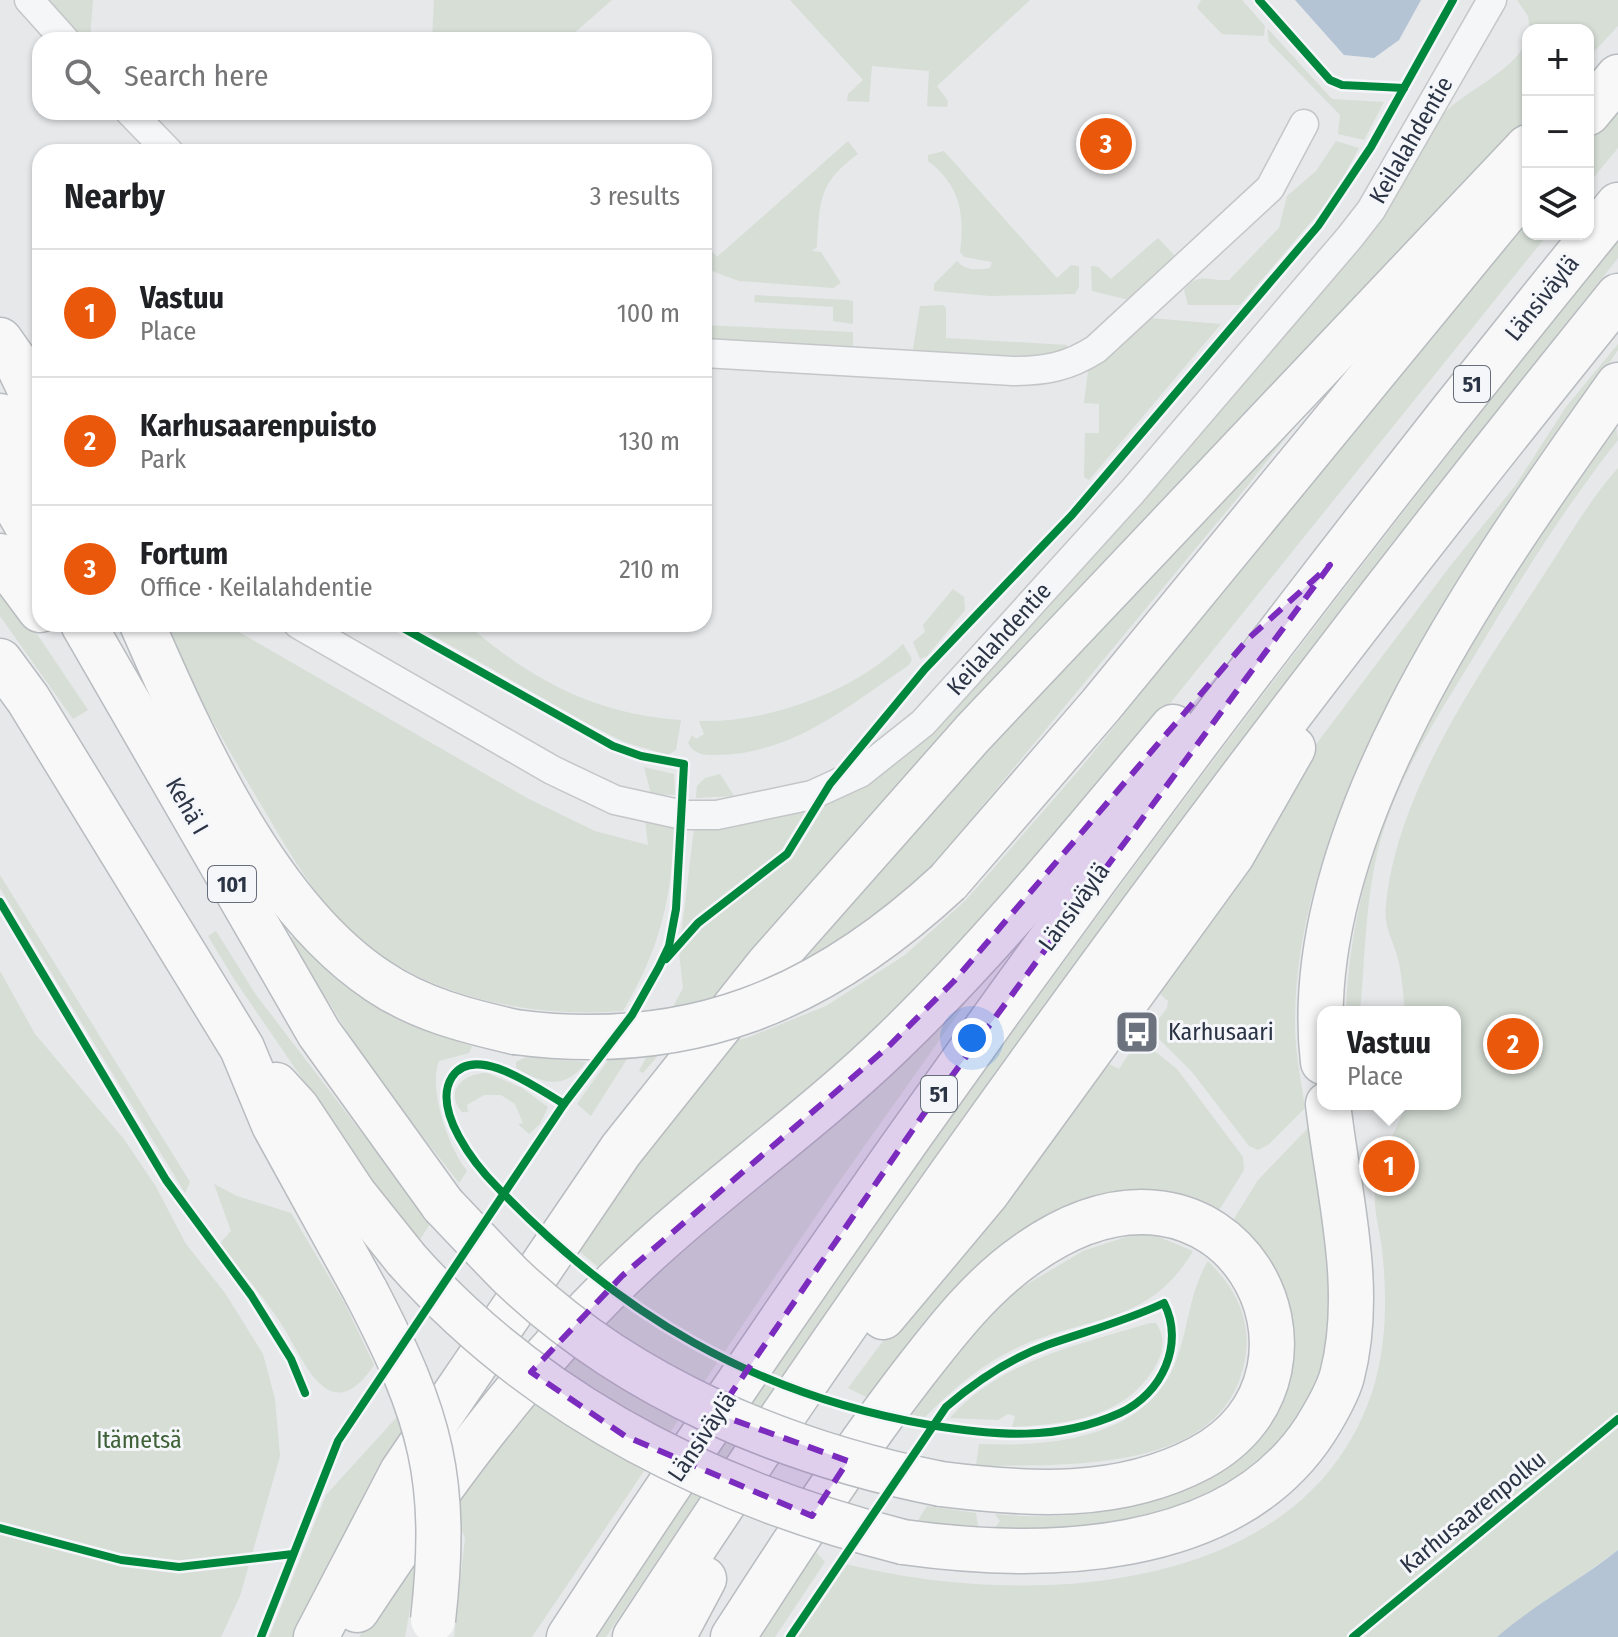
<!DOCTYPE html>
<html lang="en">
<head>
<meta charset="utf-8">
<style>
	:root { --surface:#fff; --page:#f2f2f2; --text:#202124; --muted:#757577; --line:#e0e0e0; --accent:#ea580c }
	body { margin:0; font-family:"Fira Sans Condensed",sans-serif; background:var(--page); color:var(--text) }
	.controls { position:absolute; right:24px; top:24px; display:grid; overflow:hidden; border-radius:16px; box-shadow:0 2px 6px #0004 }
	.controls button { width:72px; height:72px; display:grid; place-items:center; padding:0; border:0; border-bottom:2px solid var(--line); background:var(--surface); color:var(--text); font:40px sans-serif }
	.you { position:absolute; left:972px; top:1038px; width:28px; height:28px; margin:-20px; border:6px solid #fff; border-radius:50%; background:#1a73e8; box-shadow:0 0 0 12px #1a73e833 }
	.badge { display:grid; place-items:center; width:52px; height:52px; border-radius:50%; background:var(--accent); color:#fff; font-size:26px; font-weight:700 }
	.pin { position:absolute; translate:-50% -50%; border:4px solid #fff; box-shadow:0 2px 8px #0006 }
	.popup { position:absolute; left:1317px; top:1006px; width:144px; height:104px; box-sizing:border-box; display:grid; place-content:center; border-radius:16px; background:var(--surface); filter:drop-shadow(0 2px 6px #0005); font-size:26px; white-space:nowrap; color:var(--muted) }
	.popup b { font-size:30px; color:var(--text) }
	.popup::after { content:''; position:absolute; left:50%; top:100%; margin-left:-16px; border:16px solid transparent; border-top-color:var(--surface) }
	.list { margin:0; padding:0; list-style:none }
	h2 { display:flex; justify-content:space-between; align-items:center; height:104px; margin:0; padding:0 32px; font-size:34px }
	h2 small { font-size:26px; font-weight:400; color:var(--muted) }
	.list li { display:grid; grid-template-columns:52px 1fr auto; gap:24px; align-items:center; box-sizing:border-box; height:128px; padding:0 32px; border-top:2px solid var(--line) }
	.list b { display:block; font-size:30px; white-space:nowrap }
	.list p { margin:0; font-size:26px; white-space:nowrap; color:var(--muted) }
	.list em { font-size:26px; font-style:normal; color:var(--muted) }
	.icon { flex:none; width:44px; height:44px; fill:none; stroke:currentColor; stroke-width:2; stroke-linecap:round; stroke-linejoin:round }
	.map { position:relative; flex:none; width:1618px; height:1637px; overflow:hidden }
	.search { position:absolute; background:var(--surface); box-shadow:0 2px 6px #0004; left:32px; top:32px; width:680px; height:88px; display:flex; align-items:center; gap:20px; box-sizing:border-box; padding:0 28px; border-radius:24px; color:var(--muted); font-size:30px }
	.panel { position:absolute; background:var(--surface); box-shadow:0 2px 6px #0004; left:32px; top:144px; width:680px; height:488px; border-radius:24px }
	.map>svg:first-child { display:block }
	.green { fill:#d6ded6 }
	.water { fill:#b4c4d5 }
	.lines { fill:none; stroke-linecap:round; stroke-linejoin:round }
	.street-casing { stroke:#c4c6c8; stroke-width:31 }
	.highway-casing { stroke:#b8bbbf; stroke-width:47 }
	.street { stroke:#f5f6f7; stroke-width:28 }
	.highway { stroke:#f8f8f8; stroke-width:44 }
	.highway-bridge-casing { stroke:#b8bbbf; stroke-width:47; stroke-linecap:butt }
	.highway-bridge { stroke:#f8f8f8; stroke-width:44 }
	.cycleway-casing { stroke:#f4f6f9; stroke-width:13 }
	.cycleway { stroke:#00873e; stroke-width:8 }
	.marked { fill:#7b2cbf; fill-opacity:0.2; stroke:#7b2cbf; stroke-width:6; stroke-dasharray:16 10; stroke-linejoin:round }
	.labels { text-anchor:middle; stroke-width:6; stroke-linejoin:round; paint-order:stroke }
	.shield { fill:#f4f6f9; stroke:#676e7b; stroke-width:2 }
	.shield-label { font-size:22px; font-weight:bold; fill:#2b3445 }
	.street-label { font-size:24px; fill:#2b3445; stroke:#f4f6f9 }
	.poi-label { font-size:24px; fill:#2b3445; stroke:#f4f6f9; text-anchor:start }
	.park-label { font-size:24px; fill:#3f6138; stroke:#f4f6f9 }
</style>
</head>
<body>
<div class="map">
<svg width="1618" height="1637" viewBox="0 0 1618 1637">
	<rect width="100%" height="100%" fill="#e6e8ea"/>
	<g class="green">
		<polygon points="41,0 93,0 90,40 77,40"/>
		<polygon points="434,0 612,0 566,40 432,40"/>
		<polygon points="790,0 1030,0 937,86 948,101 947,107 927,106 929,71 872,66 869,102 847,101 848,94 863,80"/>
		<polygon points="1201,0 1242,0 1265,26 1264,36 1222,34 1197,8"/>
		<polygon points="1517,0 1618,0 1618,26 1588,58 1588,30 1530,30 1528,16"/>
		<polygon points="1267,28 1332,99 1384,102 1364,140 1338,134 1340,115 1269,42"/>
		<path d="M1528,39v81l-44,43 -749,814 -44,40 -48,56 -4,-2 44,-83 -4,-36 15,-123 76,-10 34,-8 62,-28 579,-671c24,-23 70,-42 83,-73z"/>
		<polygon points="1618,107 1618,148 1588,184 1588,141"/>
		<path d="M848,141l10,13c-40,29 -38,47 -41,93l-5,4 9,1 20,31 -8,5 -94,-7 -35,-13v-25l13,14z"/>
		<path d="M1336,141l23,7 -26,48 -93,109h-52l-4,-15c15,-19 25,-8 45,-10l50,-52 8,-32 29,-25z"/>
		<path d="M944,151l113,127 14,-13 8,1v21l-4,7 -85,2 -56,-5v-7l23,-23c9,10 20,9 33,7l2,-6 -28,-5 -4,-5c5,-38 0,-67 -32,-91v-6z"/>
		<polygon points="1528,214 1528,234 1548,234 1151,727 954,955 852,1054 603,1271 573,1246 721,1043 747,1038 826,1006 905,955 966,900 1080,769"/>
		<polygon points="1158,238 1176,257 1129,300 1092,291 1091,266 1098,267 1111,279"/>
		<path d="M1618,240v18c-357,445 -697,903 -1012,1379h-12c318,-483 663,-946 1024,-1397z"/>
		<polygon points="755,295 848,300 853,301 853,324 833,321 833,307 754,302"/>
		<polygon points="943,305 946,308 946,338 1067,345 1067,353 1058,357 923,352 913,349 920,306"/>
		<polygon points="1150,318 1221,324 1089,480 1084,477 1085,433 1099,433 1099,404 1084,403 1088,371"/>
		<polygon points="704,325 853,332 853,346 704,340"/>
		<path d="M1618,344v6c-55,80 -107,162 -158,244 -81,132 -165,268 -165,430 0,28 6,57 10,84l-37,37 -10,5 -9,-4 -57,-74 -42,-42 17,-22 1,-7 -8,-7 151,-243 140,-186 64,-79 51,-79z"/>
		<path d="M1349,363c-34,42 -69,79 -100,121l-314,379 -69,61 -85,48 102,-119z"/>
		<path d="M1616,424l2,16c-54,68 -100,143 -145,218 -37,61 -80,126 -96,196 -12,52 -12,106 -17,158h-14c7,-223 149,-412 270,-588z"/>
		<path d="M1618,468v1082l-121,87h-704l49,-74c179,46 467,37 532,-177 13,-44 13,-92 8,-137 -2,-18 -8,-37 -7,-54 2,-33 20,-61 31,-91h49v-92h-50c-2,-20 -3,-41 -9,-60 -6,-18 -12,-27 -10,-47 11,-116 97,-236 159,-332 23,-35 45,-74 73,-105z"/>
		<polygon points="0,579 88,710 73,719 0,616"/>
		<polygon points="953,589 964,597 965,610 927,656 920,659 913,642 925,632 923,625"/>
		<path d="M158,624h67l302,174 68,33 53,14 -3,-26 24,4 5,6c-2,70 -15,122 -51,182 -102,8 -219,-18 -289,-97 -28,-32 -49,-69 -71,-106 -36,-60 -70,-122 -105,-184z"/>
		<path d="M413,624h54c62,55 129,91 214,96l-5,30 -8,5 -44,-13 -34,-17z"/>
		<path d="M903,644l9,15 -3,6c-61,41 -113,87 -189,90 -14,0 -25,1 -32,-12l4,-8 4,4 8,-5 -5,-13c70,2 154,-29 204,-77z"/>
		<polygon points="644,767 674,774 675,795 651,794"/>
		<polygon points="720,774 734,796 696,798 697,786 705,778"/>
		<polygon points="0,875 190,1182 185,1193 0,888"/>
		<polygon points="216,931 256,995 431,1223 416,1245 234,979 208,936"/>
		<path d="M295,935c49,54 106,91 177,111l-3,7 -30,8c-11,28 9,86 28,110l-8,12 -87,-112 -83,-132z"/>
		<polygon points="1014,941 967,1001 839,1182 532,1637 454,1637 465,1538 459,1523 419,1558 405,1637 359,1637 402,1565 561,1361"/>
		<polygon points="0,971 35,1034 123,1138 155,1185 186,1244 225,1293 263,1354 275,1399 280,1456 240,1596 221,1637 0,1637"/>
		<path d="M1142,1041l35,28 66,88 1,13 -26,42c-37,-22 -75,-25 -117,-15l-225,205 -28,-14 61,-82 181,-221 19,-21 10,5 18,-27z"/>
		<path d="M526,1057l60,5c-21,29 -43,22 -70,6v-6z"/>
		<polygon points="609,1059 627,1059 591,1116 577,1104"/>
		<path d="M487,1073l35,15 26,19 -8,17 -11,10 -11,-10 5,-1 -8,-19 -14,-9h-17l-17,10 1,7h-6c-19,-22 3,-39 25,-39z"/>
		<path d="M1308,1128l25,153 -5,79 -26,59 -49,53 -70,37 -110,22 -79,-2 6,-8 -5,-7c128,14 317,-32 294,-196 -6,-37 -24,-76 -57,-96l26,-42z"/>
		<path d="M214,1184l23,12 54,17 54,91 29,61c-46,68 -70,-7 -94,-43 -18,-27 -40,-53 -61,-78l12,-13z"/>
		<path d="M1132,1235h22l39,16c-43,73 -101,64 -170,94 -39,17 -68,42 -98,72l-15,-2 -94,137 9,10 -50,75h-25l94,-140 138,-177 32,-28 69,-41z"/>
		<path d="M1208,1261c27,27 44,58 37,98 -20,117 -183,105 -269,107l3,-22c71,3 168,-5 197,-83 13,-34 13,-69 32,-100z"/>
		<path d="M1150,1323h6c9,13 8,26 1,40 -29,55 -90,61 -145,64l3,-11 -7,-2 -10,6 -48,-2c49,-57 131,-74 200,-95z"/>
		<polygon points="406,1407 403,1433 297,1637 269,1637 326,1495"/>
		<polygon points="927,1506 976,1513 979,1532 914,1527"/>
	</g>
	<g class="water">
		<polygon points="1295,0 1421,0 1399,40 1374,58 1344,55"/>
		<path d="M1618,1550v87h-121c38,-33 82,-56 121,-87z"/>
	</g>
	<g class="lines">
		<g class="street-casing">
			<g id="street">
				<polyline points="29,0 65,40"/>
				<polyline points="130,112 169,152"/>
				<path d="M704,353l309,18c32,0 55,-4 83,-22l174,-161 34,-64"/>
				<polyline points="298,624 552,770 615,800 683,815 717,815 812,795 860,773 923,723 1132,492 1350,237 1371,210 1492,0"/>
			</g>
		</g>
		<g class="highway-casing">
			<g id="highway">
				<polyline points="1588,113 1618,77"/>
				<polyline points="0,340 19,367 40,411"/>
				<polyline points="0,416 40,480"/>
				<polyline points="0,479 40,548"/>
				<polyline points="0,556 40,610"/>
				<polyline points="83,624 319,1033 443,1205"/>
				<path d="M142,624c52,119 125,284 236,357 41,28 89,40 137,51"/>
				<polyline points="0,661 28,699 242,1048 274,1125 366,1292"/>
				<polyline points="948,882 1101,705 1519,196"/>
				<path d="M1323,1062c-27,-230 168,-498 295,-677"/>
				<polyline points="276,1085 297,1108 354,1194 406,1259"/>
				<polyline points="883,1317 986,1194 1232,855 1293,748"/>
				<path d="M903,1542c137,19 327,18 412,-112 10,-16 22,-36 27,-54 23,-88 -4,-184 -14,-272"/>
				<path d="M357,1610c78,-118 161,-233 263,-332 85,-83 185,-151 271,-234 102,-98 191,-209 282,-317"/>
				<polyline points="316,1637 402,1472 621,1150 769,964 973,733 1528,147"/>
				<path d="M569,1637c324,-496 674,-973 1049,-1432"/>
				<path d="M635,1637c304,-464 635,-910 983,-1341"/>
				<polyline points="673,1637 704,1579"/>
				<path d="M733,1637c58,-89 115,-179 180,-263 35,-45 68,-88 114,-120 202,-143 334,118 173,204 -81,43 -172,37 -259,26"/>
			</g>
		</g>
		<use href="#street" class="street"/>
		<use href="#highway" class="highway"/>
		<g class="highway-bridge-casing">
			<g id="highway-bridge">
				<path d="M515,1032c174,23 306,-32 433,-150"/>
				<path d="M443,1205c23,24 45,48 68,71 117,112 273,177 430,208"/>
				<path d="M406,1259c131,148 308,235 497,283"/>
				<path d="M366,1292c65,125 83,187 67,328"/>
			</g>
		</g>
		<use href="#highway-bridge" class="highway-bridge"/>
		<g class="cycleway-casing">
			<g id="cycleway">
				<polyline points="1259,0 1330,80 1342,85 1404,88"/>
				<polyline points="0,902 166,1180 251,1295 291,1359 305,1393"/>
				<polyline points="666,959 698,923 787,854 830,784 925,669 1072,515 1318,226 1371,147 1453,0"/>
				<path d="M564,1104c-26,-15 -89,-62 -112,-27 -21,33 24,89 46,111 122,127 257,207 432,237 65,11 128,16 190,-12 42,-19 65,-69 44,-110 -38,18 -77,28 -117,42 -38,14 -71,36 -101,62l-156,230"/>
				<polyline points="0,1528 121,1560 179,1567 293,1554"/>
				<polyline points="261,1637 338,1441 564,1104 632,1015 659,967 669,946 676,909 684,764 641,756 613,746 396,624"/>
				<polyline points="1353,1637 1618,1419"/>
			</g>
		</g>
		<use href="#cycleway" class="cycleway"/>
	</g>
	<path class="marked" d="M1330,565l-407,550 -206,299 131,47 -36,55 -187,-80 -94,-64 91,-96 267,-230 65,-65 295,-343z"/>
	<defs>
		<g id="bus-square" transform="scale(2.3)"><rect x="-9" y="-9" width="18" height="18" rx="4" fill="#6c737f" stroke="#f4f6f9"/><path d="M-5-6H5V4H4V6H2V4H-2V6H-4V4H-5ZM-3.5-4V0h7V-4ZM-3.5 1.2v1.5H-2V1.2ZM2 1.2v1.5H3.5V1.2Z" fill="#fff"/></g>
	</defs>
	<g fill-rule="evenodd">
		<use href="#bus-square" x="1137" y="1032"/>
	</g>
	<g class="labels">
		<g class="shield">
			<rect x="1454" y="366" width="36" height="36" rx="6"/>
			<rect x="208" y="866" width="48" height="36" rx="6"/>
			<rect x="921" y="1076" width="36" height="36" rx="6"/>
		</g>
		<g class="shield-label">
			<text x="1472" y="392">51</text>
			<text x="232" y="892">101</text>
			<text x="939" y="1102">51</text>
		</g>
		<g class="street-label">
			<text transform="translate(1411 140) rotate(-60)" y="8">Keilalahdentie</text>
			<text transform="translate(1542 298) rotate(-51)" y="8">Länsiväylä</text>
			<text transform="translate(999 639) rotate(-48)" y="8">Keilalahdentie</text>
			<text transform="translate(187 806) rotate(60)" y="8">Kehä I</text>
			<text transform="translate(1074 907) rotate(-54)" y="8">Länsiväylä</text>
			<text transform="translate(702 1437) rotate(-56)" y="8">Länsiväylä</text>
			<text transform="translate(1473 1512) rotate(-39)" y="8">Karhusaarenpolku</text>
		</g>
		<g class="poi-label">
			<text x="1168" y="1040">Karhusaari</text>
		</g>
		<g class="park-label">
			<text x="139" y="1448">Itämetsä</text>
		</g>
	</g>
</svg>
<div class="controls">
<button>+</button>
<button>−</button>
<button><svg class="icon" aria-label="layers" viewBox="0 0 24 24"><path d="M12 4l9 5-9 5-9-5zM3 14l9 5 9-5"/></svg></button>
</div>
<div class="you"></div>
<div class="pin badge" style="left:1389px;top:1166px">1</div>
<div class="popup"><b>Vastuu</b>Place</div>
<div class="pin badge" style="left:1513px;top:1044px">2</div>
<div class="pin badge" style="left:1106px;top:144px">3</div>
<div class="search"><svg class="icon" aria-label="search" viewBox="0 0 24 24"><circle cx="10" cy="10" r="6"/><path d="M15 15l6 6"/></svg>Search here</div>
<section class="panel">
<h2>Nearby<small>3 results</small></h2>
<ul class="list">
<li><span class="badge">1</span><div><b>Vastuu</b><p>Place</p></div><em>100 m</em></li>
<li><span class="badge">2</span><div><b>Karhusaarenpuisto</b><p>Park</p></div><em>130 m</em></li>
<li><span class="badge">3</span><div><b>Fortum</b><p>Office · Keilalahdentie</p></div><em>210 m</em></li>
</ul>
</section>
</div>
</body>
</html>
